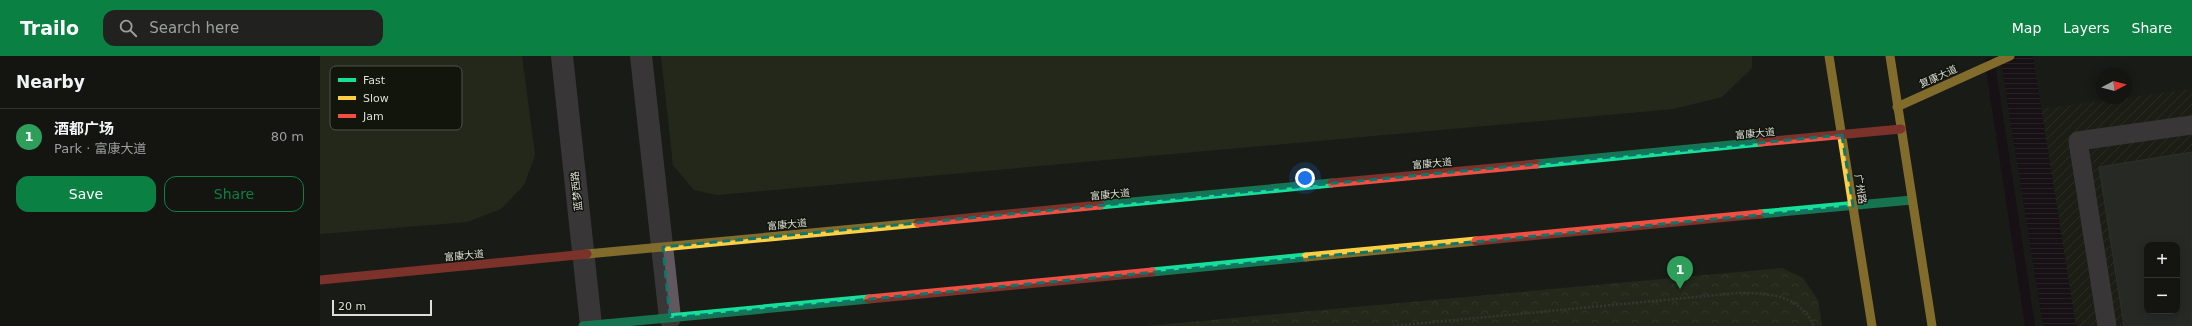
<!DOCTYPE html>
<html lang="en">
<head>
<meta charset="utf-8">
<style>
	:root { --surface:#141511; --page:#21221f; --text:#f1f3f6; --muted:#9d9f9f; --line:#333431; --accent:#0b8043 }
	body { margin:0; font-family:"DejaVu Sans","Noto Sans SC",sans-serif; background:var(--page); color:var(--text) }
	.controls { position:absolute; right:12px; bottom:12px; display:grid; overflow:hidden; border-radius:8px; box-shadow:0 2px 10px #0003 }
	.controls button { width:36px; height:36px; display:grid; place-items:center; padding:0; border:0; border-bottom:1px solid var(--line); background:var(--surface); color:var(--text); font:20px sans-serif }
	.compass { position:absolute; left:1776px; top:12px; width:36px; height:36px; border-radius:50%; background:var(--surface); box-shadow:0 2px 10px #0003; rotate:83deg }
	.scale { position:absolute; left:12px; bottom:10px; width:100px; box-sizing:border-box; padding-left:4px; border:2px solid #dddfd8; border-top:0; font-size:11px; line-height:14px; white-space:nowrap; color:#dddfd8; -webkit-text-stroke:3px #12150c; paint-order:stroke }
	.you { position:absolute; left:985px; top:122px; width:14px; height:14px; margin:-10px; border:3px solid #fff; border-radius:50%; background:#1a73e8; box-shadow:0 0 0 6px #1a73e833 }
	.badge { display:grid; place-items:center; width:26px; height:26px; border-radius:50%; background:var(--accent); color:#fff; font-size:13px; font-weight:700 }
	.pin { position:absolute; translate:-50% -33px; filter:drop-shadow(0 1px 2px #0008) }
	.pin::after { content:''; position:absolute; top:21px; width:14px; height:12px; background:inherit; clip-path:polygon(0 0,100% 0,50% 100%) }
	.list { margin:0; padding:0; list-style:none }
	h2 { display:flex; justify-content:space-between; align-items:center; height:52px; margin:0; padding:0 16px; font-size:17px }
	h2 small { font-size:13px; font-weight:400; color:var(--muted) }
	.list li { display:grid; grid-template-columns:26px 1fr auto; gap:12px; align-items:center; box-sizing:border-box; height:56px; padding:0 16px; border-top:1px solid var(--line) }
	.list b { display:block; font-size:15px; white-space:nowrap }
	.list p { margin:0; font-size:13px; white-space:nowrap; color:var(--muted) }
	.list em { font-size:13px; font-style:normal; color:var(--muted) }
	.actions { display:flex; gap:8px; padding:12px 16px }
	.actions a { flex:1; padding:9px 0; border:1px solid var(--accent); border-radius:12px; text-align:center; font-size:14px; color:var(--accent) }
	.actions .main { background:var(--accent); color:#fff }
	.icon { flex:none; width:22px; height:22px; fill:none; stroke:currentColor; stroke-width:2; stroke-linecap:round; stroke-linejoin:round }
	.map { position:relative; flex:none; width:1872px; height:270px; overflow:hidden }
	header { display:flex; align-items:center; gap:24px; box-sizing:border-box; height:56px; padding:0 20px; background:var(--accent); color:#fff }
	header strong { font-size:19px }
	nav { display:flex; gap:22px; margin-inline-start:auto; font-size:14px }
	.search { width:280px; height:36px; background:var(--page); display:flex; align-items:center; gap:10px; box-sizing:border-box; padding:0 14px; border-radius:12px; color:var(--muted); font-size:15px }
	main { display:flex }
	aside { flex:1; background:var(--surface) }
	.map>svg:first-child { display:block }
	.industrial { fill:url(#industrial-furrows); fill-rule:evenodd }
	.grass { fill:#31391e }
	.park { fill:url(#park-crowns) }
	.water { fill:url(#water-rules) }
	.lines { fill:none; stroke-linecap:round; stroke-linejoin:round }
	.stream { stroke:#150312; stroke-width:10 }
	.building { fill:#393b37; stroke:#464744; fill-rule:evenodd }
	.path { stroke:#595457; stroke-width:2.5; stroke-dasharray:2 2; stroke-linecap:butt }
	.lane { stroke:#61585f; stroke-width:19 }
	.street { stroke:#61585f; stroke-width:22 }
	.fast { stroke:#16e098; stroke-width:9 }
	.slow { stroke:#ffcf43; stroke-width:9 }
	.jam { stroke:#f24e42; stroke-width:9 }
	.marked { fill:none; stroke:#0f766e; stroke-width:3; stroke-dasharray:8 5; stroke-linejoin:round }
	.labels { text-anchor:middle; stroke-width:3; stroke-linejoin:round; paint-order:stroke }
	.street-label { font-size:10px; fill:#dddfd8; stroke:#12150c }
	.key { fill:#12150c; stroke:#4f5249; stroke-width:1 }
	.key-label { font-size:11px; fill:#dddfd8 }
</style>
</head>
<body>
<header>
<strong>Trailo</strong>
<div class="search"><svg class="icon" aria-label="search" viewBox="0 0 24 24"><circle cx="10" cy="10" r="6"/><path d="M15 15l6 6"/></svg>Search here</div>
<nav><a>Map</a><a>Layers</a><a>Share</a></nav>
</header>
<main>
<aside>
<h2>Nearby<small></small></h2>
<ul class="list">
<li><span class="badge" style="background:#2e9e5b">1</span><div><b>酒都广场</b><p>Park · 富康大道</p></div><em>80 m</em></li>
</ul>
<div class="actions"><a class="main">Save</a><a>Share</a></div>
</aside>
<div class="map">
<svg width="1872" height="270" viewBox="0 0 1872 270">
	<defs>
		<pattern id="industrial-furrows" width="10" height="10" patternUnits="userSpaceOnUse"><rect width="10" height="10" fill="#1f2315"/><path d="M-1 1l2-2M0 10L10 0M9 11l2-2" fill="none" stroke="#3f4236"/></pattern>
		<pattern id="park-crowns" width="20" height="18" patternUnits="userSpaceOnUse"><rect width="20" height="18" fill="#31391e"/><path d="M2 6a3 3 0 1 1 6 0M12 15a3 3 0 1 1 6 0" fill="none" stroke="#4e553e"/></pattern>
		<pattern id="water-rules" width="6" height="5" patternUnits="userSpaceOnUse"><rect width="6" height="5" fill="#150312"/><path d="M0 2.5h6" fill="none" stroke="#372734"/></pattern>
	</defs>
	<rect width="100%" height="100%" fill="#1a1c17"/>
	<path class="industrial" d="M1872,33v237h-138l-36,-214zM1827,189h30v66h-30z"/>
	<g class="grass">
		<polygon points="0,0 202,0 215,99 204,129 181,153 147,166 0,178"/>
		<polygon points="341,0 1432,0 1432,12 1402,41 1353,53 397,139 374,134 353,109"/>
	</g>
	<polygon class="park" points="1462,212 1483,222 1498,244 1502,270 827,270"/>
	<polygon class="water" points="1680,0 1713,0 1756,270 1723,270"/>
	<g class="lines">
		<polyline class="stream" points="1670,7 1710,270"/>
	</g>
	<path class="building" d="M1872,96v174h-68l-25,-159zM1827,189h30v66h-30z"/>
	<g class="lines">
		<path class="path" d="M1073,270l344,-33c32,0 61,1 77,33"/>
		<polyline class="lane" points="1787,270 1758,85 1872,69"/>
		<g class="street">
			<polyline points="242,0 271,269"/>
			<polyline points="321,0 350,262"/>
		</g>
		<g class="fast">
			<polyline points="1216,108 1441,86"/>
			<polyline points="780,149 1012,127"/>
			<polyline points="1440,158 1592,144"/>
			<polyline points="832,216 986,201"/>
			<polyline points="263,270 549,243"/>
		</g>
		<g class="slow">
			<polyline points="1509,0 1552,270"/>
			<polyline points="1570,0 1612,270"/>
			<polyline points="1577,51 1690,0"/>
			<polyline points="267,198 598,167"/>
			<polyline points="986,201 1156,185"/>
		</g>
		<g class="jam">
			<polyline points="1441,86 1581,73"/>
			<polyline points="1012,127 1216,108"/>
			<polyline points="598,167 780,149"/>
			<polyline points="1156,185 1440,158"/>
			<polyline points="0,224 267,198"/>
			<polyline points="549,243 832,216"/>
		</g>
	</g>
	<path d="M0 0H1872V270H0ZM1522,79l11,71 -1183,112 -7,-71z" fill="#1a1c17" fill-opacity=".55" fill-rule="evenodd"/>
	<path class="marked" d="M1522,79l11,71 -1183,112 -7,-71z"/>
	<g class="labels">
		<g class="street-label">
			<text transform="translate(1618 20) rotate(-24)" y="4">复康大道</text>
			<text transform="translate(1435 77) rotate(-5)" y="4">富康大道</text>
			<text transform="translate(1112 107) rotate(-5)" y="4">富康大道</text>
			<text transform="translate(1541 133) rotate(81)" y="4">广州路</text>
			<text transform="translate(256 135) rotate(-96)" y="4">蓝梦西路</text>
			<text transform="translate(790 138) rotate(-5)" y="4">富康大道</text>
			<text transform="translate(467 168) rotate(-5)" y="4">富康大道</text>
			<text transform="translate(144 199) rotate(-5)" y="4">富康大道</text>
		</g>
	</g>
	<rect x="10" y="10" width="132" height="64" rx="6" class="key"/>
	<rect x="18" y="22" width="18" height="4" fill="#16e098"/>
	<rect x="18" y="40" width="18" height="4" fill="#ffcf43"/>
	<rect x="18" y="58" width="18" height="4" fill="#f24e42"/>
	<g class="key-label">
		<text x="43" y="28">Fast</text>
		<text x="43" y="46">Slow</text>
		<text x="43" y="64">Jam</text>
	</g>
</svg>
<div class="controls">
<button>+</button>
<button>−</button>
</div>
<svg class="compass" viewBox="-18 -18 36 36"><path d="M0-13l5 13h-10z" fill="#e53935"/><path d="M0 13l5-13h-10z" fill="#9d9f9f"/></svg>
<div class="scale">20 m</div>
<div class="you"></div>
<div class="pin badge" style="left:1360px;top:233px;background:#2e9e5b">1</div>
</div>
</main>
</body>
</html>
